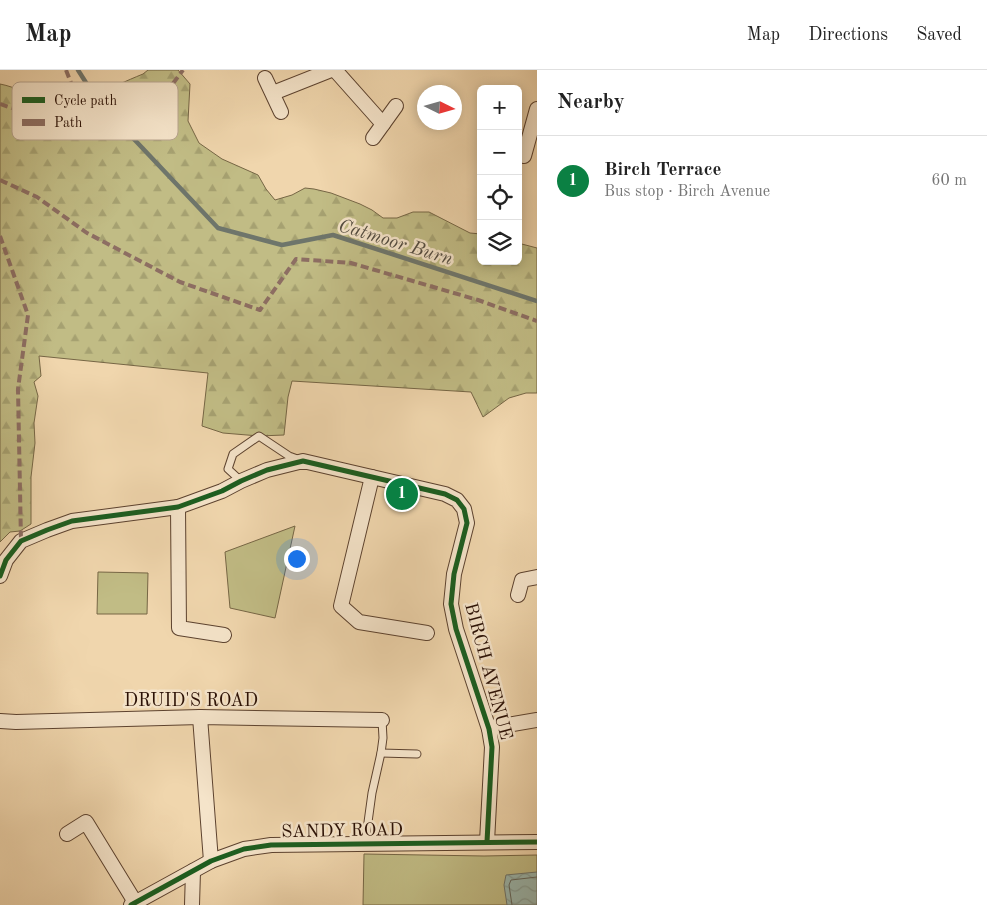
<!DOCTYPE html>
<html lang="en">
<head>
<meta charset="utf-8">
<style>
	:root { --surface:#fff; --page:#f6f6f6; --text:#222; --muted:#767676; --line:#e0e0e0; --accent:#0b8043 }
	body { margin:0; font-family:"Old Standard TT",serif; background:var(--page); color:var(--text) }
	.controls { position:absolute; right:15px; top:15px; display:grid; overflow:hidden; border-radius:8px; box-shadow:0 2px 12px #0003 }
	.controls button { width:45px; height:45px; display:grid; place-items:center; padding:0; border:0; border-bottom:1px solid var(--line); background:var(--surface); color:var(--text); font:25px sans-serif }
	.compass { position:absolute; left:417px; top:15px; width:45px; height:45px; border-radius:50%; background:var(--surface); box-shadow:0 2px 12px #0003; rotate:95deg }
	.you { position:absolute; left:296px; top:488px; width:18px; height:18px; margin:-12px; border:4px solid #fff; border-radius:50%; background:#1a73e8; box-shadow:0 0 0 8px #1a73e833 }
	.badge { display:grid; place-items:center; width:32px; height:32px; border-radius:50%; background:var(--accent); color:#fff; font-size:16px; font-weight:700 }
	.pin { position:absolute; translate:-50% -50%; border:2px solid #fff; box-shadow:0 1px 5px #0006 }
	.list { margin:0; padding:0; list-style:none }
	h2 { display:flex; justify-content:space-between; align-items:center; height:65px; margin:0; padding:0 20px; font-size:21px }
	h2 small { font-size:16px; font-weight:400; color:var(--muted) }
	.list li { display:grid; grid-template-columns:32px 1fr auto; gap:15px; align-items:center; box-sizing:border-box; height:90px; padding:0 20px; border-top:1px solid var(--line) }
	.list b { display:block; font-size:19px; white-space:nowrap }
	.list p { margin:0; font-size:16px; white-space:nowrap; color:var(--muted) }
	.list em { font-size:16px; font-style:normal; color:var(--muted) }
	.icon { flex:none; width:28px; height:28px; fill:none; stroke:currentColor; stroke-width:2; stroke-linecap:round; stroke-linejoin:round }
	.map { position:relative; flex:none; width:537px; height:835px; overflow:hidden }
	header { display:flex; align-items:center; gap:30px; box-sizing:border-box; height:70px; padding:0 25px; background:var(--surface); border-bottom:1px solid var(--line) }
	header strong { font-size:24px }
	nav { display:flex; gap:28px; margin-inline-start:auto; font-size:18px }
	main { display:flex }
	aside { flex:1; background:var(--surface) }
	.map>svg:first-child { display:block }
	.green { fill:#c1bc85; stroke:#766645 }
	.forest { fill:url(#forest-firs); stroke:#766645 }
	.water { fill:url(#water-waves); stroke:#6e756b }
	.lines { fill:none; stroke-linecap:round; stroke-linejoin:round }
	.shore { stroke:#62645a; stroke-width:1 }
	.stream { stroke:#6e756b; stroke-width:4.5 }
	.lane-casing { stroke:#5c422f; stroke-width:9 }
	.street-casing { stroke:#5c422f; stroke-width:16 }
	.lane { stroke:#f5e4ca; stroke-width:7 }
	.street { stroke:#f5e4ca; stroke-width:14 }
	.quiet { stroke:#8d6e63; stroke-width:4; stroke-dasharray:8 4; stroke-linecap:butt }
	.cycleway-casing { stroke:#f5e4ca; stroke-width:8 }
	.cycleway { stroke:#1b5e20; stroke-width:5 }
	.labels { text-anchor:middle; stroke-width:5; stroke-linejoin:round; paint-order:stroke }
	.street-label { font-size:18px; fill:#2a1005; stroke:#f5e4ca }
	.water-label { font-size:19px; font-style:italic; fill:#524b40; stroke:#f5e4ca }
	.key { fill:#f5e4ca; stroke:#b8a48f; stroke-width:1 }
	.key-label { font-size:14px; fill:#2a1005 }
</style>
</head>
<body>
<header>
<strong>Map</strong>
<nav><a>Map</a><a>Directions</a><a>Saved</a></nav>
</header>
<main>
<div class="map">
<svg width="537" height="835" viewBox="0 0 537 835">
	<defs>
		<pattern id="forest-firs" width="22" height="20" patternUnits="userSpaceOnUse" patternTransform="scale(1.25)"><rect width="22" height="20" fill="#c1bc85"/><path d="M5 1l3.5 6h-7zM16 11l3.5 6h-7z" fill="#a6a171"/></pattern>
		<pattern id="water-waves" width="16" height="10" patternUnits="userSpaceOnUse" patternTransform="scale(1.25)"><rect width="16" height="10" fill="#9bb8af"/><path d="M0 5q4-4 8 0t8 0" fill="none" stroke="#869d95"/></pattern>
	</defs>
	<rect width="100%" height="100%" fill="#f0d6ad"/>
	<filter id="stains"><feTurbulence type="fractalNoise" baseFrequency=".004" numOctaves="4"/><feColorMatrix values="0 0 0 0 .2 0 0 0 0 .09 0 0 0 0 .02 0 0 0 .5 -.17"/></filter>
	<radialGradient id="worn" r=".72"><stop offset=".6" stop-color="#630" stop-opacity="0"/><stop offset="1" stop-color="#630" stop-opacity=".3"/></radialGradient>
	<g class="green">
		<polygon points="295,456 275,548 230,538 225,482"/>
		<polygon points="98,502 148,503 147,544 97,544"/>
		<polygon points="364,784 484,786 537,785 537,835 363,835"/>
	</g>
	<path class="forest" d="M148,0h30l12,14 -2,37 11,22 23,16 36,16 8,14 9,11 17,-5 13,-7 9,1 17,4 29,11 12,6 11,8h14l16,-6h16l41,21 11,1v27h37v-18l19,5v145h-11l-17,5 -26,19 -12,-25 -179,-11 -4,16 -4,38 -25,1 -36,-3 -21,-7 6,-53 -169,-17 2,20 -7,6 4,14 -4,27 1,20 -4,34v47l-11,7 -10,1 -10,10v-458c16,3 31,12 45,14 39,6 63,-10 98,-24z"/>
	<polygon class="water" points="537,802 537,835 507,835 504,815 506,805"/>
	<g class="lines">
		<polyline class="shore" points="512,835 509,815 511,810 537,807"/>
		<polyline class="stream" points="78,0 97,30 218,158 282,175 333,165 537,231"/>
		<g class="lane-casing">
			<g id="lane">
				<polyline points="241,411 228,399 233,384 259,366 289,386 300,390"/>
				<polyline points="381,683 417,684"/>
				<polyline points="365,774 372,723 381,683 383,668 382,650"/>
			</g>
		</g>
		<g class="street-casing">
			<g id="street">
				<polyline points="335,0 383,54"/>
				<polyline points="265,8 281,42"/>
				<polyline points="273,23 331,0"/>
				<polyline points="373,68 396,36"/>
				<polyline points="524,86 537,39"/>
				<polyline points="372,407 341,536 359,552 427,563"/>
				<polyline points="178,437 179,558 224,565"/>
				<polyline points="0,506 6,490 21,471 47,460 72,451 178,437 222,421 241,411 267,400 303,391 445,424 457,430 464,439 467,453 454,504 451,534 456,559 489,659 492,677 487,772"/>
				<polyline points="518,525 522,510 537,507"/>
				<polyline points="200,647 211,791"/>
				<polyline points="0,651 16,652 200,647 382,650"/>
				<polyline points="489,659 495,657 537,650"/>
				<polyline points="67,764 86,752 135,832"/>
				<polyline points="131,835 211,791 244,779 271,775 537,772"/>
				<polyline points="192,835 193,801"/>
			</g>
		</g>
		<use href="#lane" class="lane"/>
		<use href="#street" class="street"/>
		<g class="quiet">
			<polyline points="66,0 75,23 80,61"/>
			<polyline points="0,34 80,61 97,60 163,27 183,0"/>
			<polyline points="0,110 37,127 87,163 180,212 260,240 296,189 351,193 478,230 537,251"/>
			<polyline points="0,166 28,245 18,319 21,471"/>
		</g>
		<g class="cycleway-casing">
			<g id="cycleway">
				<polyline points="0,506 6,490 21,471 47,460 72,451 178,437 222,421 241,411 267,400 303,391 445,424 457,430 464,439 467,453 454,504 451,534 456,559 489,659 492,677 487,772"/>
				<polyline points="131,835 211,791 244,779 271,775 537,772"/>
			</g>
		</g>
		<use href="#cycleway" class="cycleway"/>
	</g>
	<g class="labels">
		<g class="street-label">
			<text transform="translate(489 601) rotate(75)" y="6">BIRCH AVENUE</text>
			<text x="191" y="636">DRUID'S ROAD</text>
			<text transform="translate(342 760) rotate(-1)" y="6">SANDY ROAD</text>
		</g>
		<g class="water-label">
			<text transform="translate(396 171) rotate(17)" y="7">Catmoor Burn</text>
		</g>
	</g>
	<rect x="12" y="12" width="166" height="58" rx="8" class="key"/>
	<rect x="22" y="27" width="23" height="6" fill="#1b5e20"/>
	<rect x="22" y="49" width="23" height="7" fill="#8d6e63"/>
	<g class="key-label">
		<text x="54" y="35">Cycle path</text>
		<text x="54" y="57">Path</text>
	</g>
	<rect width="100%" height="100%" filter="url(#stains)"/>
	<rect width="100%" height="100%" fill="url(#worn)"/>
</svg>
<div class="controls">
<button>+</button>
<button>−</button>
<button><svg class="icon" aria-label="locate" viewBox="0 0 24 24"><circle cx="12" cy="12" r="6"/><path d="M12 2v4M12 18v4M2 12h4M18 12h4"/></svg></button>
<button><svg class="icon" aria-label="layers" viewBox="0 0 24 24"><path d="M12 4l9 5-9 5-9-5zM3 14l9 5 9-5"/></svg></button>
</div>
<svg class="compass" viewBox="-18 -18 36 36"><path d="M0-13l5 13h-10z" fill="#e53935"/><path d="M0 13l5-13h-10z" fill="#767676"/></svg>
<div class="you"></div>
<div class="pin badge" style="left:402px;top:424px">1</div>
</div>
<aside>
<h2>Nearby<small></small></h2>
<ul class="list">
<li><span class="badge">1</span><div><b>Birch Terrace</b><p>Bus stop · Birch Avenue</p></div><em>60 m</em></li>
</ul>
</aside>
</main>
</body>
</html>
